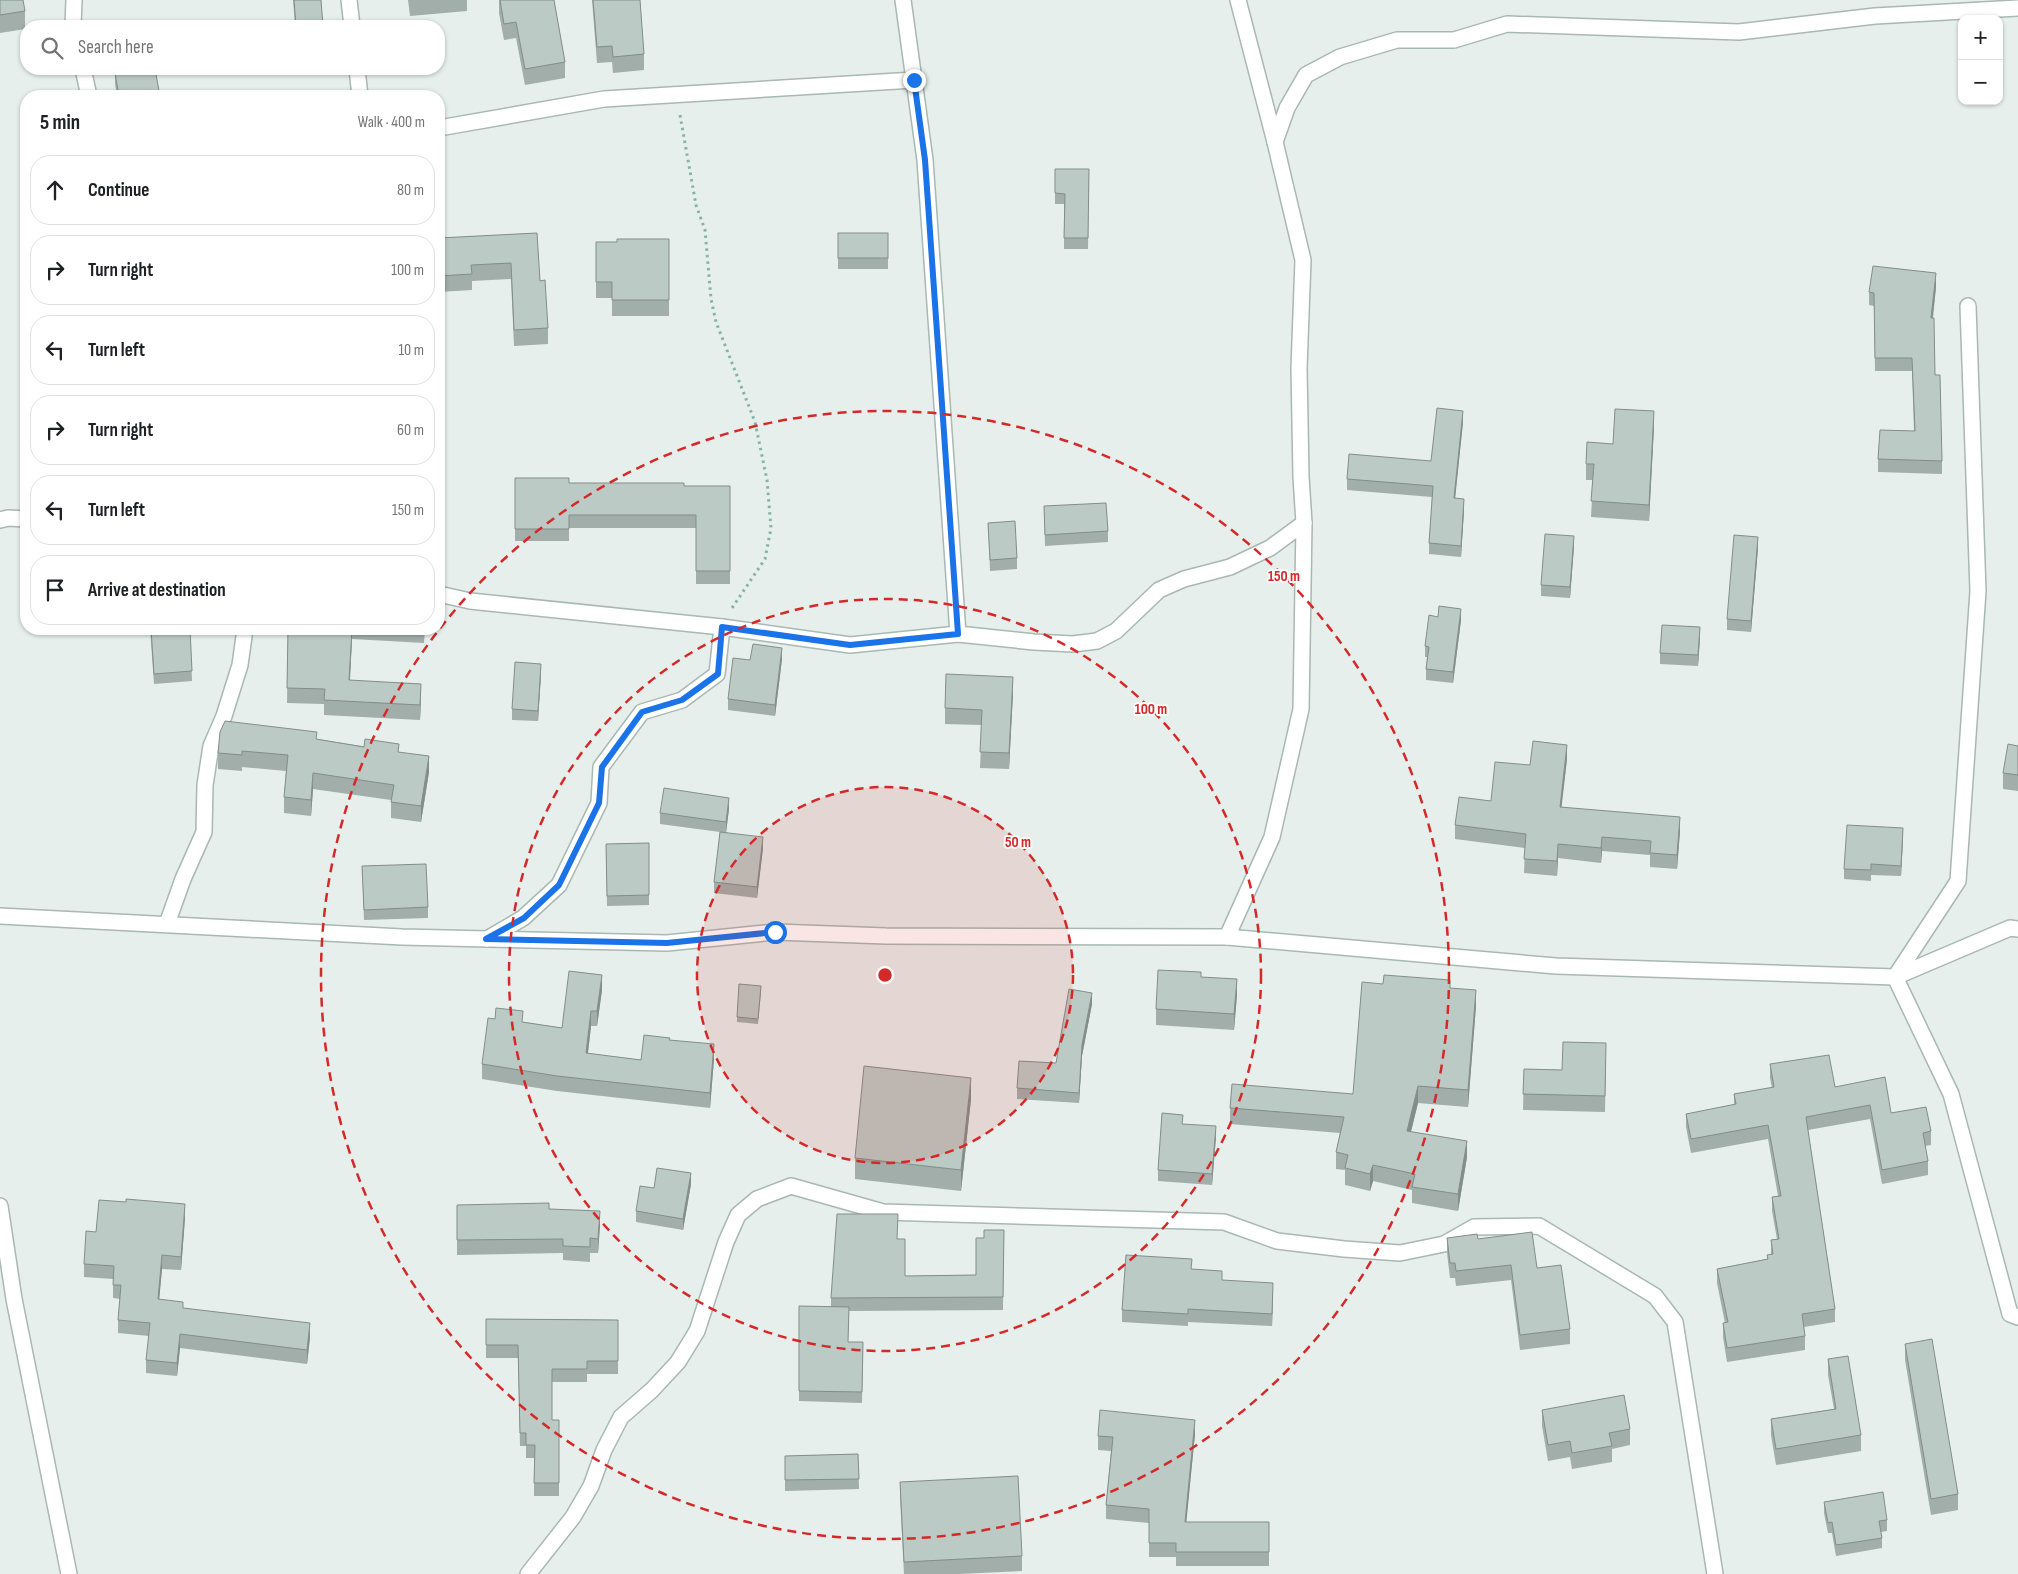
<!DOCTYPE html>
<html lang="en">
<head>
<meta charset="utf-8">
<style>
	:root { --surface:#fff; --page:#f6f6f6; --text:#202124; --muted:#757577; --line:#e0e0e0 }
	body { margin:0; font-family:"Sofia Sans Condensed",sans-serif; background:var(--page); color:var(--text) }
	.controls { position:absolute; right:15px; top:15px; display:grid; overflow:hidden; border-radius:10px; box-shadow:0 1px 4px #0004 }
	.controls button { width:45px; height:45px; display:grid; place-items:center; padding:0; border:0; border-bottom:1px solid var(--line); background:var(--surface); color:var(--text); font:25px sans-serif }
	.stop { position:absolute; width:15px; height:15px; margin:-11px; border:4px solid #1a73e8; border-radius:50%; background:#fff }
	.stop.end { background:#1a73e8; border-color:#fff; box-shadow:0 1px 5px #0008 }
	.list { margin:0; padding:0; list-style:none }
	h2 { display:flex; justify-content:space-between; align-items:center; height:65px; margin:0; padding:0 20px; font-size:21px }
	h2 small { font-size:16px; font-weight:400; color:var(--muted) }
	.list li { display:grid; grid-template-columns:32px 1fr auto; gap:15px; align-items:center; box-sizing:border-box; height:70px; margin:0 10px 10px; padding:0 10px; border:1px solid var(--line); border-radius:20px }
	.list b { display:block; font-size:19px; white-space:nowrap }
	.list em { font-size:16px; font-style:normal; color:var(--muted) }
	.icon { flex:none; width:28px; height:28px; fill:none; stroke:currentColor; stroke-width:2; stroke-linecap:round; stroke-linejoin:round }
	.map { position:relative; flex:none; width:2018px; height:1574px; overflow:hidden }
	.search { position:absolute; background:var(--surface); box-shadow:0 1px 4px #0004; left:20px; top:20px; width:425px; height:55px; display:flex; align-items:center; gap:12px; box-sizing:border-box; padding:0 18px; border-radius:20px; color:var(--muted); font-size:19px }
	.panel { position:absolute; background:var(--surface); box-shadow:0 1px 4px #0004; left:20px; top:90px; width:425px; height:545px; border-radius:20px }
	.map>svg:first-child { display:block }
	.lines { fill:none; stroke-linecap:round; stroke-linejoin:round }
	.minor-casing { stroke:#a8b8b2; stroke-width:18 }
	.path { stroke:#86b3a5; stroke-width:3; stroke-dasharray:2.5 4; stroke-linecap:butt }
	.minor { stroke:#fff; stroke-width:15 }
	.wall { fill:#a1aea9 }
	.shaded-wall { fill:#838d89 }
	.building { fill:#bbcac4; stroke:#838d89 }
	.route { stroke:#1a73e8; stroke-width:6 }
	.ring { fill:none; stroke:#d62828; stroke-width:2.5; stroke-dasharray:9 6 }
	.centre { fill:#d62828; stroke:#f7fbf9; stroke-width:2.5 }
	.ring-label { font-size:15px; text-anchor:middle; font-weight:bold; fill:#d62828; stroke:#f7fbf9; stroke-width:4; stroke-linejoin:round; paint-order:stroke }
</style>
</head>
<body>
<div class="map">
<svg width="2018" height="1574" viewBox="0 0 2018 1574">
	<rect width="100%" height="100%" fill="#e6efeb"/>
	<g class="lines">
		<g class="minor-casing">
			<g id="minor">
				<polyline points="349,0 352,26"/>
				<polyline points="903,0 925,160 958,634"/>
				<polyline points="73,26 74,0"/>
				<polyline points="83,69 89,96"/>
				<polyline points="357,69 360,96"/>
				<polyline points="439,128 604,99 914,80"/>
				<polyline points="1275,142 1287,108 1306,75 1340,57 1397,40 1454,40 1507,24 1739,32 1875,16 2018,8"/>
				<polyline points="1968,306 1978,591 1958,881 1895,977 1951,1094 2010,1314 2018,1317"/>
				<polyline points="0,520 8,518 26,519"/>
				<polyline points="439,594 470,601 722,627 850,645 958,634 1034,642 1073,644 1097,641 1116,631 1159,590 1184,579 1230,567 1270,548 1304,523"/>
				<polyline points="0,916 402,937 667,943 775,932 886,936 1227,937 1556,966 1895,977 2010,928 2018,929"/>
				<polyline points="167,924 183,879 204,832 205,785 211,746 224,716 240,665 245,629"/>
				<polyline points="1227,937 1272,837 1301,709 1304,523 1301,477 1299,368 1303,260 1275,142 1238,0"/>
				<polyline points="487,939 523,918 559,885 599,803 601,767 642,712 682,700 717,674 722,627"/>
				<polyline points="0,1206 14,1299 69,1574"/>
				<polyline points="528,1574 573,1517 591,1486 604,1450 621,1417 652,1390 678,1362 697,1331 726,1242 738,1215 757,1199 791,1186 883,1212 1224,1222 1277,1241 1344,1249 1400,1253 1444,1244 1474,1227 1539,1226 1655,1296 1675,1322 1715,1574"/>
			</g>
		</g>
		<polyline class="path" points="680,115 696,205 705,230 711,299 716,322 755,422 767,480 771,528 765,559 732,608"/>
		<use href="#minor" class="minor"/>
	</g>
	<g class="wall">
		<polygon points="0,0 25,11 25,29 0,33"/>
		<polygon points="293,0 321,0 323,26 295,26"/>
		<polygon points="408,0 467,0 467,11 410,16"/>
		<polygon points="499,0 554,0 565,62 565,78 525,85 516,38 504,40 499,13"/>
		<polygon points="592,0 640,0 644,54 644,70 613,73 612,62 597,63"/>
		<polygon points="115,73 160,96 117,96 115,84"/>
		<polygon points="1055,169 1089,169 1088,249 1064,249 1064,204 1055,204"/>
		<polygon points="537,233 540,281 548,328 548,344 514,346 511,279 472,281 472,290 439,292 439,238"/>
		<rect x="838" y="233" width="50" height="36"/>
		<polygon points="669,239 669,316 612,316 612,298 596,298 596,242 617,242"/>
		<polygon points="1936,287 1933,318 1935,375 1942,461 1942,474 1878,472 1878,459 1914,431 1912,371 1875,371 1874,306 1869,305 1869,292"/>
		<polygon points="1463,422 1455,498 1464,510 1461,557 1429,554 1429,543 1432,497 1347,490 1347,479 1431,461"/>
		<polygon points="1654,427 1649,521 1591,517 1593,480 1586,480 1586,464 1613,444"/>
		<polygon points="515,478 569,483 684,486 730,486 730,584 696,584 696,528 569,528 569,541 515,541"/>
		<polygon points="1044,506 1108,531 1108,542 1045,546"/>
		<polygon points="988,523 1017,558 1017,569 990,571"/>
		<polygon points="1574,546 1570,598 1541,596 1541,585"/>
		<polygon points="1758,548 1751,632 1727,630 1727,619"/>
		<polygon points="1461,620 1453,683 1426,680 1426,669 1427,657 1425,657 1425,646"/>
		<polygon points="150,629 190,629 192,681 154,684"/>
		<polygon points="288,629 425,629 424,643 352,639 350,680 421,698 420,720 324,715 324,704 287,703"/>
		<polygon points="1700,637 1698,666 1660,664 1660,653"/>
		<polygon points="782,659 775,716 728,710 728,699 750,660"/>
		<polygon points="541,674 538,721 512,720 512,709"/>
		<polygon points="1013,693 1009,769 980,768 982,725 945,724 945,708"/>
		<polygon points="317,739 399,752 429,772 421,822 391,818 391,800 313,789 311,816 284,813 284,797 286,771 242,767 242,771 218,769 218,753"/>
		<polygon points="2018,746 2018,791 2003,789 2003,773"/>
		<polygon points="1567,759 1561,807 1680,831 1677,869 1650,867 1650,855 1602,851 1601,863 1558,858 1557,876 1524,873 1525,848 1455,839 1455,825 1491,801 1530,765"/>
		<polygon points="729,809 726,832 763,848 757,898 714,893 714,882 720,832 660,824 660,813"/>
		<polygon points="1903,839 1901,876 1871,875 1871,881 1844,879 1844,869"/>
		<polygon points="649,843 649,905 607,906 606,844"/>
		<polygon points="362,866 428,907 428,918 364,920"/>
		<polygon points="1201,977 1237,995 1234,1030 1156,1025 1156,1009"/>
		<polygon points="1450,988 1476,1006 1468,1107 1418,1103 1411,1132 1467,1157 1458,1211 1412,1203 1412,1190 1373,1181 1370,1191 1345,1185 1345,1170 1336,1169 1336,1152 1340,1133 1230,1124 1230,1108 1353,1094"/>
		<polygon points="602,990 597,1026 591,1026 588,1054 641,1060 670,1040 714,1059 710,1108 557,1091 482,1079 482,1064 523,1022 562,1028"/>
		<polygon points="761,992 758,1024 737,1022 737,1017"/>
		<polygon points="1092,1004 1082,1056 1079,1103 1017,1099 1017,1088 1056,1063"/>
		<polygon points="1606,1059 1605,1112 1523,1110 1524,1069 1562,1070"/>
		<polygon points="1770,1064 1835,1087 1931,1131 1931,1145 1925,1146 1928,1161 1928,1175 1882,1184 1870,1119 1808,1130 1835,1309 1835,1322 1804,1327 1805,1336 1805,1350 1727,1362 1723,1337 1723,1323 1725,1323 1717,1283 1717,1269 1767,1259 1767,1255 1771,1254 1771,1240 1777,1239 1772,1211 1772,1197 1778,1196 1768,1139 1691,1153 1686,1127 1686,1114 1734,1105 1734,1094 1772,1088 1770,1078"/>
		<polygon points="971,1099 961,1191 855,1179 855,1158"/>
		<polygon points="1183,1124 1216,1137 1212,1185 1158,1181 1158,1170"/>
		<polygon points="691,1184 683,1230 636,1222 636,1211 654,1188"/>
		<polygon points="457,1205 549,1209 600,1225 598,1253 590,1253 590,1262 563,1260 563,1253 457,1255"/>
		<polygon points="185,1218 181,1270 162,1269 159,1299 183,1308 310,1337 307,1364 180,1348 177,1376 146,1373 146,1360 149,1336 118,1333 118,1320 120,1299 113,1298 113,1279 84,1277 84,1264 96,1232"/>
		<polygon points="1004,1230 1003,1310 849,1311 848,1342 863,1342 862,1403 799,1401 799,1306 831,1307 831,1298 898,1239 905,1276 976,1275"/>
		<polygon points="1447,1238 1478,1239 1537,1268 1570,1329 1570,1344 1520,1350 1511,1280 1456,1286 1455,1278 1450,1278 1447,1253"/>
		<polygon points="1192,1269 1222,1280 1273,1295 1272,1326 1188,1322 1188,1326 1122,1322 1122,1310"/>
		<polygon points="486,1319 618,1320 618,1374 587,1374 587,1382 552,1382 552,1420 559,1420 559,1496 534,1496 534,1458 526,1458 526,1446 520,1446 518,1358 486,1358"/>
		<polygon points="1905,1344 1958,1494 1958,1510 1931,1515 1905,1360"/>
		<polygon points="1828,1359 1861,1435 1861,1451 1776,1465 1771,1435 1771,1419 1834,1409 1828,1375"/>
		<polygon points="1542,1410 1630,1429 1630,1445 1612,1449 1612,1462 1572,1469 1570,1457 1548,1461 1542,1426"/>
		<polygon points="1195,1434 1186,1522 1269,1522 1269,1566 1176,1566 1176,1557 1149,1557 1149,1523 1106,1519 1106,1505 1111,1451 1098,1450 1098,1436"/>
		<polygon points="858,1454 859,1489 785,1491 785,1456"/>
		<polygon points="900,1482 1022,1556 1022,1571 959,1574 904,1574 900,1497"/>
		<polygon points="1824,1502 1887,1520 1887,1531 1881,1532 1882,1538 1882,1548 1836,1556 1832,1533 1828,1533 1824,1513"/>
	</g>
	<g class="shaded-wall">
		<polygon points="1936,273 1936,287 1931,331 1931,318"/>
		<polygon points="1463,411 1463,422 1454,509 1454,498"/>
		<polygon points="1654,411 1654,427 1649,521 1649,505"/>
		<polygon points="1464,499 1464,510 1461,557 1461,546"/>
		<polygon points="1574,536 1574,546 1570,598 1570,587"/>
		<polygon points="1758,537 1758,548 1751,632 1751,621"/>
		<polygon points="1461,609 1461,620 1453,683 1453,672"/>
		<polygon points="1700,627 1700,637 1698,666 1698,655"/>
		<polygon points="352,629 352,639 349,695 349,680"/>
		<polygon points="782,648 782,659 775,716 775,705"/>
		<polygon points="541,664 541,674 538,721 538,711"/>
		<polygon points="1013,677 1013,693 1009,769 1009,753"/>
		<polygon points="421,684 421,698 420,720 420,705"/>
		<polygon points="1567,745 1567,759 1560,821 1560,807"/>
		<polygon points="429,756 429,772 421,822 421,806"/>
		<polygon points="313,773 313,789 311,816 311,800"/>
		<polygon points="729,798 729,809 726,833 726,822"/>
		<polygon points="1680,817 1680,831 1677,869 1677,855"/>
		<polygon points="1903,828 1903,839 1901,876 1901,866"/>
		<polygon points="763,837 763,848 757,898 757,887"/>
		<polygon points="1602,837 1602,851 1601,863 1601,848"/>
		<polygon points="1558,844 1558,858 1557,876 1557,861"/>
		<polygon points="602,975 602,990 597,1026 597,1011"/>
		<polygon points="1237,979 1237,995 1234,1030 1234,1014"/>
		<polygon points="1476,990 1476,1006 1468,1107 1468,1090"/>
		<polygon points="1092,993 1092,1004 1082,1056 1079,1103 1079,1093 1082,1045"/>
		<polygon points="591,1011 591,1026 586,1068 586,1053"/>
		<polygon points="714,1044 714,1059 710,1108 710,1093"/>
		<polygon points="971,1078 971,1099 961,1191 961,1170"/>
		<polygon points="1418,1086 1418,1103 1407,1147 1407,1131"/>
		<polygon points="1216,1126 1216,1137 1212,1185 1212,1174"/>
		<polygon points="1467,1141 1467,1157 1458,1211 1458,1194"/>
		<polygon points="1373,1165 1373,1181 1370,1191 1370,1174"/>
		<polygon points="691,1173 691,1184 683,1230 683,1219"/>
		<polygon points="185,1204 185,1218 181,1270 181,1257"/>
		<polygon points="600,1211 600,1225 598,1253 598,1239"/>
		<polygon points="162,1255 162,1269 158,1313 158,1299"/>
		<polygon points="1273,1283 1273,1295 1272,1326 1272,1314"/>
		<polygon points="310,1323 310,1337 307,1364 307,1350"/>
		<polygon points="180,1334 180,1348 177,1376 177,1363"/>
		<polygon points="1195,1420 1195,1434 1185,1536 1185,1522"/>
	</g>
	<g class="building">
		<polygon points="0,0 23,0 25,11 0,15"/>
		<polygon points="294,0 321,0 323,26 296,26"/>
		<polygon points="500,0 554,0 565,62 525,69 516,22 504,24"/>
		<polygon points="593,0 640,0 644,54 613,57 612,46 597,47"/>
		<polygon points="143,69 155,69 160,96 119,96 115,73"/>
		<polygon points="1055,169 1089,169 1088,238 1064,238 1065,194 1055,193"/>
		<polygon points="537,233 540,281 545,280 548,328 514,330 511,263 471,265 472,274 439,276 439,238"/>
		<rect x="838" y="233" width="50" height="25"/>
		<polygon points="617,239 669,239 669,300 612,300 612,282 596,282 596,242 617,242"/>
		<polygon points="1873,266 1936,273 1931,318 1934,318 1935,375 1940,375 1942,461 1878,459 1880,430 1915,431 1912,358 1875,358 1874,293 1869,292"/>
		<polygon points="1437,408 1463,411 1454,498 1464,499 1461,546 1429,543 1433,486 1347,479 1349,454 1431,461"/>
		<polygon points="1615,409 1654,411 1649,505 1591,501 1594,464 1586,464 1587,442 1613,444"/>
		<polygon points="515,478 569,478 569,483 684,483 684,486 730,486 730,571 696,571 696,515 569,515 569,529 515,529"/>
		<polygon points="1106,503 1108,531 1045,535 1044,506"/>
		<polygon points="1015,521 1017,558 990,560 988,523"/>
		<polygon points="1545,534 1574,536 1570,587 1541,585"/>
		<polygon points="1734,535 1758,537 1751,621 1727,619"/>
		<polygon points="1439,606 1461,609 1453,672 1426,669 1429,647 1425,646 1429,615 1438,617"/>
		<polygon points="1662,625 1700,627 1698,655 1660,653"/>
		<polygon points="151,629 190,629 192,671 154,674"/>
		<polygon points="288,629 352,629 349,680 421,684 420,705 324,700 325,689 287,688"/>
		<polygon points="753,644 782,648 775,705 728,699 733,658 750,660"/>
		<polygon points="515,662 541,664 538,711 512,709"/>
		<polygon points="946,674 1013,677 1009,753 980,752 982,710 945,708"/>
		<polygon points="225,721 317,732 316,739 364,747 365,739 399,744 398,752 429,756 421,806 391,802 394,785 313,773 311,800 284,797 288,755 242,751 242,755 218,753 220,732"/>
		<polygon points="1533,741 1567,745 1560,807 1680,817 1677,855 1650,853 1651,841 1602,837 1601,848 1558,844 1557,861 1524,859 1526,834 1455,825 1459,797 1491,801 1495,762 1530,765"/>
		<polygon points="2008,744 2018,746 2018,775 2003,773"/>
		<polygon points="664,788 729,798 726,822 660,813"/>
		<polygon points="1847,825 1903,828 1901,866 1871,864 1871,870 1844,869"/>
		<polygon points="720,832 763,837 757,887 714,882"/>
		<polygon points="649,843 649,895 607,896 606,844"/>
		<polygon points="426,864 428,907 364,910 362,866"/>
		<polygon points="1158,970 1201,972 1201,977 1237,979 1234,1014 1156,1009"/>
		<polygon points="569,971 602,975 597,1011 591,1011 586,1053 641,1060 644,1035 670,1038 669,1040 714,1044 710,1093 557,1076 482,1064 488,1018 495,1019 496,1008 523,1011 522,1022 562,1028"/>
		<polygon points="1384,975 1450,980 1450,988 1476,990 1468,1090 1418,1086 1407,1131 1467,1141 1458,1194 1412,1187 1415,1174 1373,1165 1370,1174 1345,1168 1348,1155 1336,1152 1344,1117 1230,1108 1232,1084 1353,1094 1362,982 1383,984"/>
		<polygon points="739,984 761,986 758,1019 737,1017"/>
		<polygon points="1069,989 1092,993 1082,1045 1079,1093 1017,1088 1019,1061 1056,1063"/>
		<polygon points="1563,1042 1606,1043 1605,1096 1523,1094 1524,1069 1562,1070"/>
		<polygon points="1829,1055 1835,1087 1885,1077 1891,1113 1926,1107 1931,1131 1923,1133 1928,1161 1882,1170 1870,1105 1806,1117 1835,1309 1802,1314 1805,1336 1727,1348 1723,1323 1728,1322 1717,1269 1768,1259 1767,1255 1773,1254 1771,1240 1779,1239 1772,1197 1781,1196 1768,1125 1691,1139 1686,1114 1736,1104 1734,1094 1774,1087 1770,1064"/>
		<polygon points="864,1066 971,1078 961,1170 855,1158"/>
		<polygon points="1162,1113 1183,1115 1182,1124 1216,1126 1212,1174 1158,1170"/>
		<polygon points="657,1168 691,1173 683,1219 636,1211 640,1186 654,1188"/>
		<polygon points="126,1199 185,1204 181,1257 162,1255 158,1299 183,1302 183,1308 310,1323 307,1350 180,1334 177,1363 146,1360 150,1323 118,1320 121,1285 113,1285 114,1266 84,1264 86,1231 96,1232 99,1200 126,1202"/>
		<polygon points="549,1203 549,1209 600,1211 598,1239 590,1238 590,1247 563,1246 563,1239 457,1240 457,1205"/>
		<polygon points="837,1214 898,1214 897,1239 905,1239 905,1276 976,1275 976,1238 984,1238 984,1230 1004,1230 1003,1297 831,1298"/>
		<polygon points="1532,1232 1537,1268 1561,1265 1570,1329 1520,1335 1511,1265 1456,1271 1455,1263 1450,1263 1447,1238 1477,1234 1478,1239"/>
		<polygon points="1126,1255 1192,1259 1191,1269 1222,1271 1222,1280 1273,1283 1272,1314 1188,1309 1188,1314 1122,1310"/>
		<polygon points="799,1306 849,1307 848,1342 863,1342 862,1392 799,1391"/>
		<polygon points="486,1319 618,1320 618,1361 587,1361 587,1369 552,1369 552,1420 559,1420 559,1483 534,1483 535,1445 526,1445 526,1433 520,1433 518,1345 486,1345"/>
		<polygon points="1932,1339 1958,1494 1931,1499 1905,1344"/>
		<polygon points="1848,1356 1861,1435 1776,1449 1771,1419 1836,1409 1828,1359"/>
		<polygon points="1624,1395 1630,1429 1609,1433 1612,1446 1572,1453 1570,1441 1548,1445 1542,1410"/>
		<polygon points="1100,1410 1195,1420 1185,1522 1269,1522 1269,1552 1176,1552 1176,1543 1149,1543 1149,1509 1106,1505 1113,1437 1098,1436"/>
		<polygon points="858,1454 859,1479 785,1480 785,1456"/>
		<polygon points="1018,1476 1022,1556 904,1562 900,1482"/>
		<polygon points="1883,1492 1887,1520 1879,1521 1882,1538 1836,1545 1832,1522 1828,1523 1824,1502"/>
	</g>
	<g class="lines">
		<polyline class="route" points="775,932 667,943 486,939 524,918 559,885 599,803 602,767 642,712 682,700 718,674 722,627 850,645 958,634 925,160 914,80"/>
	</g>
	<circle cx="885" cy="975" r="188" fill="#d62828" fill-opacity=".12"/>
	<g class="ring">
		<circle cx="885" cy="975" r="188"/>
		<circle cx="885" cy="975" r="376"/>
		<circle cx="885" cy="975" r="564"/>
	</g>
	<circle cx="885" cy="975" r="8" class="centre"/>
	<g class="ring-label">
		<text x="1284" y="581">150 m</text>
		<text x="1151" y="714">100 m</text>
		<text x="1018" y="847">50 m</text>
	</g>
</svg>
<div class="controls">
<button>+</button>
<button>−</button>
</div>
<div class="stop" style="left:775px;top:932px"></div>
<div class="stop end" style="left:914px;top:80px"></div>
<div class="search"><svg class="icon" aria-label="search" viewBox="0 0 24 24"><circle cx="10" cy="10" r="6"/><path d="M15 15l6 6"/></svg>Search here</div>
<section class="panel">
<h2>5 min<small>Walk · 400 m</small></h2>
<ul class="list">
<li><svg class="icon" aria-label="ahead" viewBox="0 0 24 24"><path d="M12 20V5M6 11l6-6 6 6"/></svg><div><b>Continue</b></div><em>80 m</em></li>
<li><svg class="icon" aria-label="right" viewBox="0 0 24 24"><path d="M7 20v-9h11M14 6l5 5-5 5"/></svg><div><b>Turn right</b></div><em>100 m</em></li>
<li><svg class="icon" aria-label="left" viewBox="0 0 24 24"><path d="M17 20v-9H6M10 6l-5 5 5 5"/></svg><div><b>Turn left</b></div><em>10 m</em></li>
<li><svg class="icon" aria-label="right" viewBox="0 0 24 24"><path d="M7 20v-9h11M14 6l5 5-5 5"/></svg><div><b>Turn right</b></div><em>60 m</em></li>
<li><svg class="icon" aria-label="left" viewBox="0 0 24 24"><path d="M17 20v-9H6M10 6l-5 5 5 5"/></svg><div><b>Turn left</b></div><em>150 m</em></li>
<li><svg class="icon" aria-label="arrive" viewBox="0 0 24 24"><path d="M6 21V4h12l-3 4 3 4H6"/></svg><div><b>Arrive at destination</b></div></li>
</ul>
</section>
</div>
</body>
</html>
